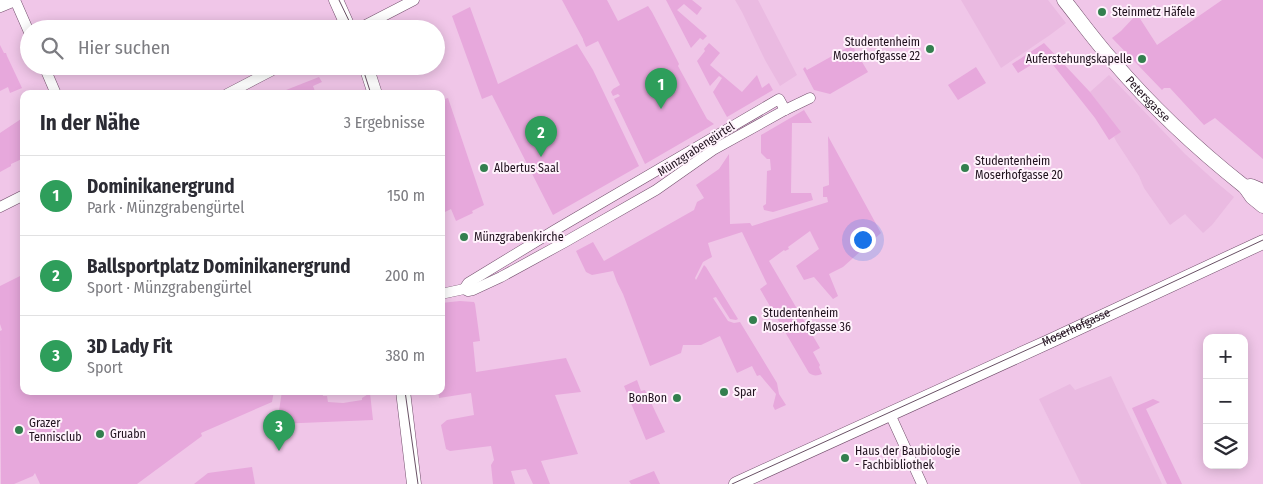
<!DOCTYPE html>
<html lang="de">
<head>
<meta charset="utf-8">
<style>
	:root { --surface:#fff; --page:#f7f7f7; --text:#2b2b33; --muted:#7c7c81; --line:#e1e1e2; --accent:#0f766e }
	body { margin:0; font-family:"Fira Sans Condensed",sans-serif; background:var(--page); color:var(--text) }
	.controls { position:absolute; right:15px; bottom:15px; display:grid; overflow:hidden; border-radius:10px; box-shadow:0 2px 12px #0003 }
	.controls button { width:45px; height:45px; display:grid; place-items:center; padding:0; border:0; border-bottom:1px solid var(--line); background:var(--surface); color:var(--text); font:25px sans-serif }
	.you { position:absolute; left:862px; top:239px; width:18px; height:18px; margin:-12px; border:4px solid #fff; border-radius:50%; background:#1a73e8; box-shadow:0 0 0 8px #1a73e833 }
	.badge { display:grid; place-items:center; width:32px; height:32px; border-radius:50%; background:var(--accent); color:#fff; font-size:16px; font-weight:700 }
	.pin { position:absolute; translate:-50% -41px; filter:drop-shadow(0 1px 2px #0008) }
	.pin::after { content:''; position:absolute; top:26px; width:18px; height:15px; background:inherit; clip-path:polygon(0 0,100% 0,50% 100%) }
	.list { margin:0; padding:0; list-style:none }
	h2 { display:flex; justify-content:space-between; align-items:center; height:65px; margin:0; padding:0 20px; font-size:21px }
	h2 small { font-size:16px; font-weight:400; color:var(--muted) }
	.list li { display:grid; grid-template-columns:32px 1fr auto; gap:15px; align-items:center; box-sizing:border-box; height:80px; padding:0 20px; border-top:1px solid var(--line) }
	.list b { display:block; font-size:19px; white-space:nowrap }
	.list p { margin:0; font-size:16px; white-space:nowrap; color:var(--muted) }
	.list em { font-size:16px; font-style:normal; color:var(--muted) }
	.icon { flex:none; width:28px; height:28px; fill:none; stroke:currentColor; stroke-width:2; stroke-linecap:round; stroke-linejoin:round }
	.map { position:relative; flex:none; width:1263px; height:484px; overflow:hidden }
	.search { position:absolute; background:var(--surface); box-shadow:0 2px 12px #0003; left:20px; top:20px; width:425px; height:55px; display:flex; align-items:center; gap:12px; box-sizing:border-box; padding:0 18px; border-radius:28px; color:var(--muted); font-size:19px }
	.panel { position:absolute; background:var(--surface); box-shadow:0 2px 12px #0003; left:20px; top:90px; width:425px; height:305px; border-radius:10px }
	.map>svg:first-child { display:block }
	.built { fill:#eabae1 }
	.green { fill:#e7a8dc }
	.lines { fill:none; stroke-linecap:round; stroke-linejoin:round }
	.street-casing { stroke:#73506d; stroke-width:11 }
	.secondary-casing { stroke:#73506d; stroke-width:15 }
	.street { stroke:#fff; stroke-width:10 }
	.secondary { stroke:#fff; stroke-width:14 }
	.tram { stroke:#695165; stroke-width:1 }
	.poi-dot { fill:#337f4e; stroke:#fff2fc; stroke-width:2 }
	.labels { text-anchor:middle; stroke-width:4; stroke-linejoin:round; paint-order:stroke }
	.poi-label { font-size:12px; fill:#20121e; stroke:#fff2fc; text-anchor:start }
	.street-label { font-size:12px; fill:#20121e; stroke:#fff2fc }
</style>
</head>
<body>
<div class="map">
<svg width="1263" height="484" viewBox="0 0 1263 484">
	<rect width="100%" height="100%" fill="#f0c6e8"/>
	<g class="built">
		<polygon points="735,0 758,0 797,75 780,86 765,60 742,12"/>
		<polygon points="961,0 1048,0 1066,23 1050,35 1001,68"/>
		<polygon points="1109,75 1185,154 1216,182 1234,197 1212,225 1203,233 1185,214 1170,225 1144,188 1139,176 1116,141 1114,137 1120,132 1090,92"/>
		<polygon points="1111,376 1126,408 1162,484 1081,484 1039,399 1070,384 1075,390"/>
	</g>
	<g class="green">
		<polygon points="562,0 607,0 618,21 648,6 652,12 677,60 679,64 678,66 707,119 714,124 645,164 614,99 620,96 618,94 613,96 611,92 613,89 620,85 598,41 586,47 583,40 583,39"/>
		<polygon points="666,0 692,0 702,8 697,15 684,4 677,10 707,36 703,40 700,38 691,48"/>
		<polygon points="1222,0 1263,0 1263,159 1215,118 1204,125 1170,88 1164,88 1162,90 1112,38 1121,31 1137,14 1157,45"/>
		<polygon points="470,7 498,84 577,44 593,70 639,166 553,215 492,95 482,99 452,16"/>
		<polygon points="709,43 720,53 710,65 742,92 757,75 762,88 769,83 773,90 727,117 713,92 722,78 719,76 710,86 697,61 705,51 704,49"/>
		<polygon points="1044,43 1090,92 1121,132 1109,140 1095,118 1046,56 1018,73 1012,64"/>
		<polygon points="0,45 4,53 6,53 7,56 22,88 10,93 8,87 0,91"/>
		<polygon points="852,45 868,72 830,94 814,90 803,69 805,67 807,70"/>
		<polygon points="976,67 986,83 958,100 948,85"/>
		<polygon points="319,77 322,82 313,86 316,94 288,94 286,90"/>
		<polygon points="448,98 484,205 472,211 473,213 456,221 451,209 441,214 441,100"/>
		<polygon points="804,110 812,123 792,123 791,193 811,193 813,200 773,212 764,210 763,206 766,204 767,171 771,170 770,159 767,159 761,153 761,135"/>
		<polygon points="24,117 24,158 11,164 11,166 0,172 0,133"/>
		<path d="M828,136l53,97 -38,34 -14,7 9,22 -5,3 -19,-22 -10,3 -8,-14 23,-17 -9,-18 -22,16 1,2 -4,2 -1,-1 -15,11 51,87 -7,4 7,13 -1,2 3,7c-5,2 -9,2 -13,-1l-49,-84 7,-5 -25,-52 -34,11 4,14 -9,5 -8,16 1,2 8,-15 2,2 32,52 -2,1 -6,-1 -14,-22 -3,1 15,23 6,2 6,-1 37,61 2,11 7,11 -11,5 -2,-4 3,-12 -16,-19 -3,1 -5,-10 -15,7 -17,-37 -19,9h-18l-2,8 -31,13 -27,-72 -6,-12 -4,-11 -21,4 -6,-3 -10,-21 17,-9 11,19 90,-51 3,-8 7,-4 -8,-13 23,-16 10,-15 1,70 20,-1 2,3 76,-24 -1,-5h-4v-10l6,-2z"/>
		<polygon points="24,274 24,391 274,391 272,402 201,433 202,436 137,484 40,484 35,473 33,476 14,484 1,484 0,331 2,330 0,324 0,286"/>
		<polygon points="460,301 474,302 475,304 480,341 473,342 476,372 566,358 581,392 555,395 578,454 541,461 550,484 533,484 526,469 511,471 515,484 493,484 491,465 494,460 491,446 450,451 446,449 441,425 447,420 474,415 471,393 439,398 438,391 441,391 441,303"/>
		<polygon points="637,380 641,391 645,390 665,432 646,440 624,386"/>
		<polygon points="282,391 322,391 323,396 327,396 328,402 343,403 362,400 362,398 370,393 373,420 277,424"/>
		<polygon points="1153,399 1160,402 1146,409 1182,484 1167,484 1132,408"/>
		<polygon points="252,467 255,484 194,484 208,473"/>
		<polygon points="654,471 660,484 631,484 629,481"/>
	</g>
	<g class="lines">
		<g class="street-casing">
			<g id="street">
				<polyline points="15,0 29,32"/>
				<polyline points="358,29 414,0"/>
				<polyline points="44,66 56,94"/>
				<polyline points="227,94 271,71 275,66"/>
				<polyline points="0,207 24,195"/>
				<polyline points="464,289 468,283 555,230 779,99 785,110"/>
				<polyline points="441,294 464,289 468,291 473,290 501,277 565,242 656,190 713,150 785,110 810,98"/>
				<polyline points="890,414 922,484"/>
			</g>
		</g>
		<g class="secondary-casing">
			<g id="secondary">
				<polyline points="336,0 349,29"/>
				<path id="s1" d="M1064,0c16,20 31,41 48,60 40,47 85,89 133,127l7,10 11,9"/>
				<polyline points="0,5 12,0"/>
				<polyline points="366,66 375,94"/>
				<polyline points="1245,187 1251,186 1263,191"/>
				<polyline points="403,391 414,484"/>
				<polyline points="736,484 1048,342 1263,242"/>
			</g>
		</g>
		<use href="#street" class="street"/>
		<use href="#secondary" class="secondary"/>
		<g class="tram">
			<polyline points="339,0 353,29"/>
			<polyline points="362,66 371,94"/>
			<polyline points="405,391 418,484"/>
			<path id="s2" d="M732,484l310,-141 221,-103"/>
		</g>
	</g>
	<g class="poi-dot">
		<circle cx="1102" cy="12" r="5"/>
		<circle cx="930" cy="49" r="5"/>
		<circle cx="1142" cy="59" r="5"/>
		<circle cx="484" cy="168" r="5"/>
		<circle cx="965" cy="168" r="5"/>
		<circle cx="464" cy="237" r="5"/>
		<circle cx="753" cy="320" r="5"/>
		<circle cx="724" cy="392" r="5"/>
		<circle cx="677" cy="398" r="5"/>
		<circle cx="19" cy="430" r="5"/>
		<circle cx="100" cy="434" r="5"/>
		<circle cx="845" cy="458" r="5"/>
	</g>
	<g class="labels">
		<g class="poi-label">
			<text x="1112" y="16">Steinmetz Häfele</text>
			<text x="920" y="46" text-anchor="end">Studentenheim<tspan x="920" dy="14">Moserhofgasse 22</tspan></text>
			<text x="1132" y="63" text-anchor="end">Auferstehungskapelle</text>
			<text x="975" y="165">Studentenheim<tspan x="975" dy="14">Moserhofgasse 20</tspan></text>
			<text x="494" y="172">Albertus Saal</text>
			<text x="474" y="241">Münzgrabenkirche</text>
			<text x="763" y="317">Studentenheim<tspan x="763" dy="14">Moserhofgasse 36</tspan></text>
			<text x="734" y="396">Spar</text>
			<text x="667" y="402" text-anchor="end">BonBon</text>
			<text x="29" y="427">Grazer<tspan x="29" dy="14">Tennisclub</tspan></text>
			<text x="110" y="438">Gruabn</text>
			<text x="855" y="455">Haus der Baubiologie<tspan x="855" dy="14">- Fachbibliothek</tspan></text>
		</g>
		<g class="street-label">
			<text dy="4" stroke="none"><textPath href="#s1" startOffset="130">Petersgasse</textPath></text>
			<text transform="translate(696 149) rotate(-33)" y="4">Münzgrabengürtel</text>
			<text dy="4" stroke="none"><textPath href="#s2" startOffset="378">Moserhofgasse</textPath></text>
		</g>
	</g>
</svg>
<div class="controls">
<button>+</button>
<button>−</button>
<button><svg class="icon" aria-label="layers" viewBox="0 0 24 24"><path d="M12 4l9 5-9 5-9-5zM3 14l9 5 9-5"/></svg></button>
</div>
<div class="you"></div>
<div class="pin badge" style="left:661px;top:109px;background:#2e9e5b">1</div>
<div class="pin badge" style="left:541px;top:157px;background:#2e9e5b">2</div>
<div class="pin badge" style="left:279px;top:451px;background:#2e9e5b">3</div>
<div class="search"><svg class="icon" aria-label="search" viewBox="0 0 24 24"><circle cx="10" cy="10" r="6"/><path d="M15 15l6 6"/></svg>Hier suchen</div>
<section class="panel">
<h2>In der Nähe<small>3 Ergebnisse</small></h2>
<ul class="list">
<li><span class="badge" style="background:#2e9e5b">1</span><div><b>Dominikanergrund</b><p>Park · Münzgrabengürtel</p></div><em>150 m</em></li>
<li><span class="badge" style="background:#2e9e5b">2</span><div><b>Ballsportplatz Dominikanergrund</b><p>Sport · Münzgrabengürtel</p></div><em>200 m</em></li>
<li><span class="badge" style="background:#2e9e5b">3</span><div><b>3D Lady Fit</b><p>Sport</p></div><em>380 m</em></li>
</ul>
</section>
</div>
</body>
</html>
